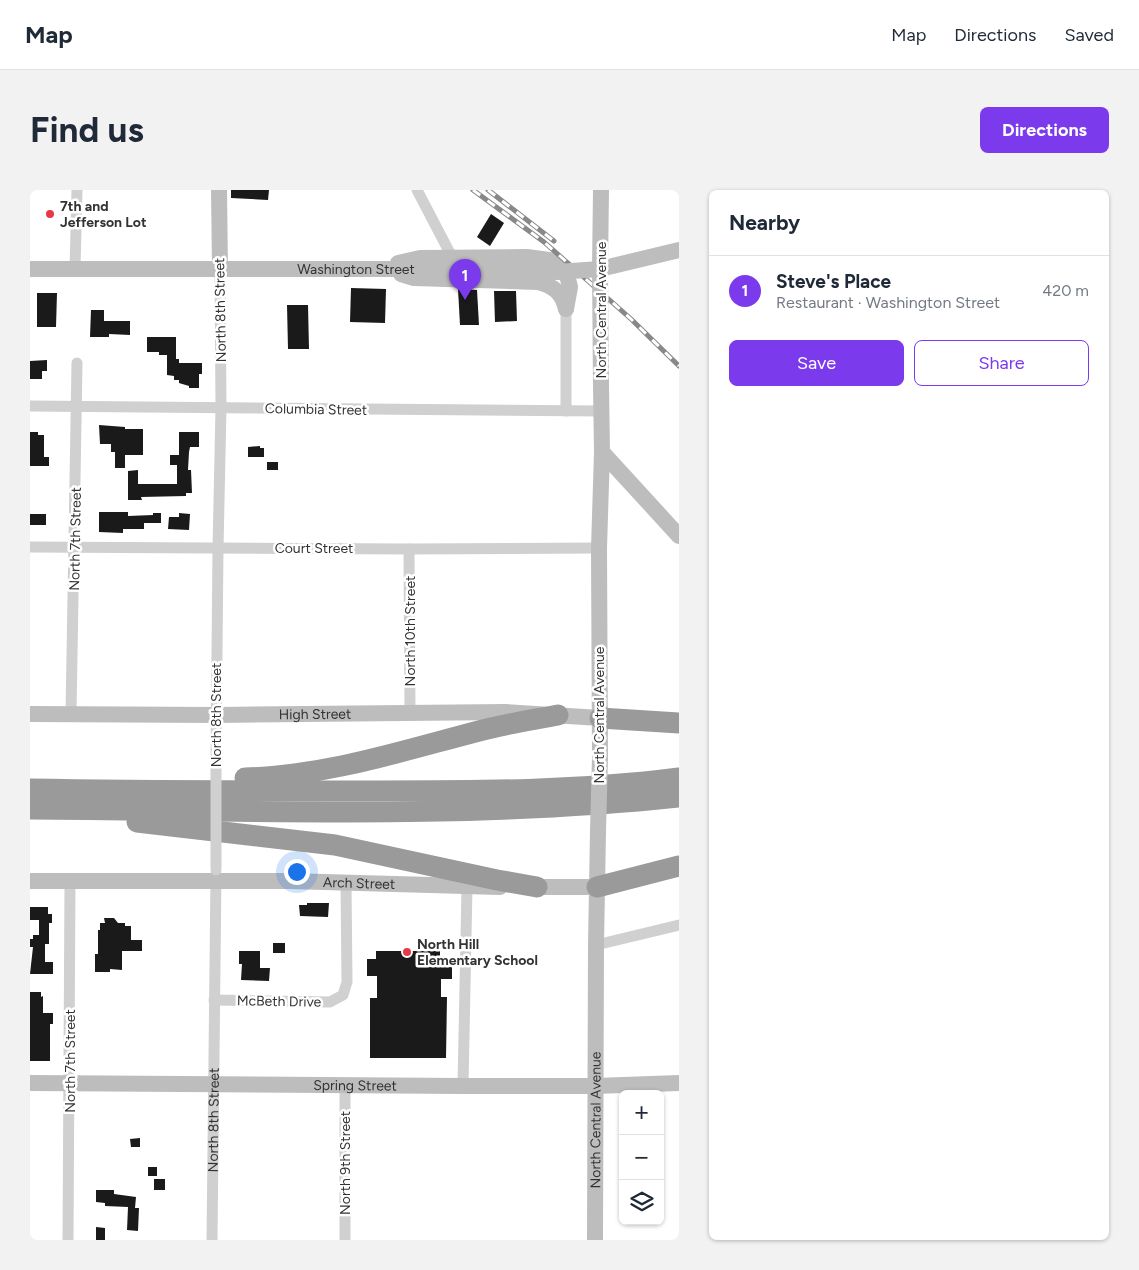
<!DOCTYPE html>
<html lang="en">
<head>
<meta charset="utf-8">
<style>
	:root { --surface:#fff; --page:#f2f2f3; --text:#1f2937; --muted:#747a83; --line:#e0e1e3; --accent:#7c3aed }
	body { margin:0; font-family:Figtree,sans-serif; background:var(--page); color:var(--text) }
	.controls { position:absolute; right:15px; bottom:15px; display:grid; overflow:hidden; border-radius:8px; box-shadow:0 1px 4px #0004 }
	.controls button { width:45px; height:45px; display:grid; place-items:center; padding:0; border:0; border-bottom:1px solid var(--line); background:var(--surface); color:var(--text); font:25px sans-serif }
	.you { position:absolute; left:266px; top:681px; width:18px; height:18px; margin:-12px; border:4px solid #fff; border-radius:50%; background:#1a73e8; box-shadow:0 0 0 8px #1a73e833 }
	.badge { display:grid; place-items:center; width:32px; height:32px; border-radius:50%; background:var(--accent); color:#fff; font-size:16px; font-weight:700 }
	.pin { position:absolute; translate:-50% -41px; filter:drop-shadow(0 1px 2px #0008) }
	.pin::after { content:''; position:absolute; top:26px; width:18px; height:15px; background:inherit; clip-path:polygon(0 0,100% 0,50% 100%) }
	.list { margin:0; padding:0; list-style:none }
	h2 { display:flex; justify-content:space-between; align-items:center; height:65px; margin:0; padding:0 20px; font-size:21px }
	h2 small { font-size:16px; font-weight:400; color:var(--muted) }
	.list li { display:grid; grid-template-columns:32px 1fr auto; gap:15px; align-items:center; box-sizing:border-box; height:70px; padding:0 20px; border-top:1px solid var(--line) }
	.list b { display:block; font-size:19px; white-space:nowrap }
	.list p { margin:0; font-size:16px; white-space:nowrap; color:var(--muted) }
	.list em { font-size:16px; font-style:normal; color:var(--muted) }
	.actions { display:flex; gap:10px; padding:15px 20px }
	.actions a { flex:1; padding:11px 0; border:1px solid var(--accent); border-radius:8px; text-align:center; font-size:18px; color:var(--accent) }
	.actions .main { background:var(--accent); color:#fff }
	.icon { flex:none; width:28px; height:28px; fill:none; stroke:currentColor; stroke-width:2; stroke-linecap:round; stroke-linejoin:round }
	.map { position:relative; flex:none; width:649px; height:1050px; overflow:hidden; border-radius:8px }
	header { display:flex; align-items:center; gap:30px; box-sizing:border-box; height:70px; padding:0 25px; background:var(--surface); border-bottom:1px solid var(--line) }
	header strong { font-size:24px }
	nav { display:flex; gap:28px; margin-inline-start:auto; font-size:18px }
	.intro { display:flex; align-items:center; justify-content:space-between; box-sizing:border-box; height:120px; padding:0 30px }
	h1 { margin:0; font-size:35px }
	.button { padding:12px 22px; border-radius:8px; background:var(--accent); color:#fff; font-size:18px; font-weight:700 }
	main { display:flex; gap:30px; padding:0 30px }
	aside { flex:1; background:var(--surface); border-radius:8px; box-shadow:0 1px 4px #0004 }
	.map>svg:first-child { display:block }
	.building { fill:#1a1a1a }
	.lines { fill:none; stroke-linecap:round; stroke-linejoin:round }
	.street { stroke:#d0d0d0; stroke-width:11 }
	.secondary { stroke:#bdbdbd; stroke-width:16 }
	.highway { stroke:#9a9a9a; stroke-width:21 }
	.rail-casing { stroke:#888; stroke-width:5 }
	.rail { stroke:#fff; stroke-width:3; stroke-dasharray:9; stroke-linecap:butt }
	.street-bridge { stroke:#d0d0d0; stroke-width:11 }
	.secondary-bridge { stroke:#bdbdbd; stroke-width:16 }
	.poi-dot { fill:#e63946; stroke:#fff; stroke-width:2 }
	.labels { text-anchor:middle; stroke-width:5; stroke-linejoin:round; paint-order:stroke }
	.poi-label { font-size:14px; font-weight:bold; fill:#333; stroke:#fff; text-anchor:start }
	.street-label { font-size:14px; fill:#333; stroke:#fff }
</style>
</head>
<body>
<header>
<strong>Map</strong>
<nav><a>Map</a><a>Directions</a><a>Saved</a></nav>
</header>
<div class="intro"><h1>Find us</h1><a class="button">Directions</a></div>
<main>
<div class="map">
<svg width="649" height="1050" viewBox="0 0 649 1050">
	<rect width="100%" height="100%" fill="#fff"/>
	<g class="building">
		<polygon points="201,0 239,0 238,10 201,8"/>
		<polygon points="461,24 474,33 460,56 447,47"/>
		<polygon points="321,98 356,99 355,133 320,132"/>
		<polygon points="428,99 447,100 449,135 430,135"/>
		<polygon points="464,101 486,101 487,131 465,132"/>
		<polygon points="7,103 27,103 26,137 7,137"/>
		<polygon points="257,115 278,115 279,159 258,159"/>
		<polygon points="61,120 74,120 74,131 100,131 100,145 79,144 79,147 60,147"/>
		<polygon points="117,147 146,147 146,169 149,169 149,173 172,173 172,184 169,184 169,198 159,198 159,196 149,193 149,190 144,190 144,186 137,185 137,165 129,165 129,162 117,162"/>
		<polygon points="17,170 17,181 12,181 12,189 0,189 0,171"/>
		<polygon points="69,235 95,237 95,239 113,239 113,265 95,265 95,278 85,278 85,262 81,262 81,254 70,254"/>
		<polygon points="0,242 8,242 8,245 14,245 14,267 19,267 19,276 0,276"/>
		<polygon points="149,242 169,242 169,257 160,257 159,262 158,280 161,280 162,303 156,303 156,306 111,307 112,310 98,310 98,281 108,280 108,294 147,294 147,275 140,275 140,265 149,265"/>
		<polygon points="230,256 230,258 234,258 234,267 218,267 218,257"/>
		<rect x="237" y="272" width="11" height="8"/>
		<polygon points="69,322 98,322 98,326 123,325 123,323 131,323 131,333 114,333 114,339 93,339 93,343 69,342"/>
		<polygon points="149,323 160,324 159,340 138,339 139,327 149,327"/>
		<rect x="0" y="324" width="16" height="11"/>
		<polygon points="277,713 299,713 298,727 270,726 269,715 277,715"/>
		<polygon points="0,717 18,717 18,724 22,724 22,733 19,733 19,754 15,754 15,772 23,772 23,784 0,784 3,757 0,757 0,749 3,749 3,745 9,745 9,730 0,730"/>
		<polygon points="74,728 84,728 88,733 95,733 95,736 101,736 101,750 112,750 112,761 92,761 92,780 80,779 80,782 65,782 65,764 68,764 68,740 70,740 70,733 75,733"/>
		<rect x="243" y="753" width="12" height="10"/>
		<polygon points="209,761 230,761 230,778 240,778 239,791 211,790 212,774 209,774"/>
		<polygon points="346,761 410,761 410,767 422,767 422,789 411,789 411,807 417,807 416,868 340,868 340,808 347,808 347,786 337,786 337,769 346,769"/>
		<polygon points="0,802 11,802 11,807 13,806 13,823 23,823 23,834 20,834 20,871 0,871"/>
		<polygon points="110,948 110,957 101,957 100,949"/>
		<rect x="118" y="977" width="9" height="9"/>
		<rect x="124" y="989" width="11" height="11"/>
		<polygon points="66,1000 84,1000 84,1004 106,1007 105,1018 109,1018 108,1041 97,1040 98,1017 75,1016 75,1013 66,1012"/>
		<polygon points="66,1037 75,1038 75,1050 66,1050"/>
	</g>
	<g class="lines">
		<g class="street">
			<polyline points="387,0 422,67"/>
			<polyline points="45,79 47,0"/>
			<polyline points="0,216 571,221"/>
			<polyline points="536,221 536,119"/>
			<polyline points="0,357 379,359 569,358"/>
			<polyline points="379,359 380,524"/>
			<polyline points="41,524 47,173"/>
			<polyline points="186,568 188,358 191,218 190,79"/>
			<polyline points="566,755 649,735"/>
			<polyline points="184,810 300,812 313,805 317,792 316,694"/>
			<polyline points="433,896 437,697"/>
			<polyline points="38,1050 40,691"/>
			<path id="s1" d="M182,1050l4,-366"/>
			<polyline points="315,1050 315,895"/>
		</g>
		<g class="secondary">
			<polyline points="189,0 190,79"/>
			<polyline points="368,73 390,68 497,67 519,70 530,77 537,85 540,97 536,119"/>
			<path id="s2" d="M0,79h384"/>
			<polyline points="570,79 649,60"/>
			<path d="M371,84l13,4 124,4c16,4 24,11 28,27"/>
			<polyline points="572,262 649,346"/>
			<path id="s3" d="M0,524l187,1 288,-3 95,6"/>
			<polyline points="570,567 569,358 572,262 571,196"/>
			<path id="s4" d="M0,691h259l211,6"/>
			<polyline points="495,697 567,697"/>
			<path id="s5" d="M0,893l433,3h132l84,-3"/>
			<path id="s6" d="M565,1050l1,-295 2,-114"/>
		</g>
		<g class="highway">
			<polyline points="570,528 649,533"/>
			<path d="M215,588c81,-2 157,-27 234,-47 26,-7 53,-11 79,-16"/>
			<path d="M0,599c116,2 232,2 347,2 101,0 202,0 302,-13"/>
			<path d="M0,619c216,1 434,11 649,-12"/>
			<polyline points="107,632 305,655 467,690 507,697"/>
			<polyline points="567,697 649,676"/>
		</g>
		<g class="rail-casing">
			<g id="rail">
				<polyline points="443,0 514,52 601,129 649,176"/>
				<polyline points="458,0 524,51"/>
			</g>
		</g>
		<use href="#rail" class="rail"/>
		<polyline class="street-bridge" points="186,568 186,680"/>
		<g class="secondary-bridge">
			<polyline points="384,79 527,82 570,79"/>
			<polyline points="571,196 570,79 571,0"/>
			<polyline points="568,641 570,567"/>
		</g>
	</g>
	<g class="poi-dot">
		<circle cx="20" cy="24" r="5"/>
		<circle cx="377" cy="762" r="5"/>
	</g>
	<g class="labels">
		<g class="poi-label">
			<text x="30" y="21">7th and<tspan x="30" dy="16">Jefferson Lot</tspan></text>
			<text x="387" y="759">North Hill<tspan x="387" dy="16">Elementary School</tspan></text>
		</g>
		<g class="street-label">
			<text dy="5" stroke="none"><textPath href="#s2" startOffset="326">Washington Street</textPath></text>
			<text transform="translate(190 120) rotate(-91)" y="5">North 8th Street</text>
			<text transform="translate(571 120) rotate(-90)" y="5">North Central Avenue</text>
			<text transform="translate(286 219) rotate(1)" y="5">Columbia Street</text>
			<text transform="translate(45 349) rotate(-89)" y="5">North 7th Street</text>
			<text x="284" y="363">Court Street</text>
			<text transform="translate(380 441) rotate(-90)" y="5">North 10th Street</text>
			<text dy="5" stroke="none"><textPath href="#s3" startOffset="285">High Street</textPath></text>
			<text transform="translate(186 525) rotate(-90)" y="5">North 8th Street</text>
			<text transform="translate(569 525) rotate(-90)" y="5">North Central Avenue</text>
			<text dy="5" stroke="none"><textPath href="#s4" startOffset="329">Arch Street</textPath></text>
			<text transform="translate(249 811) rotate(1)" y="5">McBeth Drive</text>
			<text transform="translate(40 871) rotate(-90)" y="5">North 7th Street</text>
			<text dy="5" stroke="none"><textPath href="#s5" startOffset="325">Spring Street</textPath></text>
			<text dy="5" stroke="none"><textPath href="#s1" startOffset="120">North 8th Street</textPath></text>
			<text dy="5" stroke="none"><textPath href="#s6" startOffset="120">North Central Avenue</textPath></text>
			<text transform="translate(315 973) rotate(-90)" y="5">North 9th Street</text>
		</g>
	</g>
</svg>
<div class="controls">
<button>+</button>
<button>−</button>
<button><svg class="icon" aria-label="layers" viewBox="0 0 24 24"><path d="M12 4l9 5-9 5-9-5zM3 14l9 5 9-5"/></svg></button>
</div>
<div class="you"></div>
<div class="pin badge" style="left:435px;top:110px">1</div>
</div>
<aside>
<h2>Nearby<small></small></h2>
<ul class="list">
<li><span class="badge">1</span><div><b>Steve's Place</b><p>Restaurant · Washington Street</p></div><em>420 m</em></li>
</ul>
<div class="actions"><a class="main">Save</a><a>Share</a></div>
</aside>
</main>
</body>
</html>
